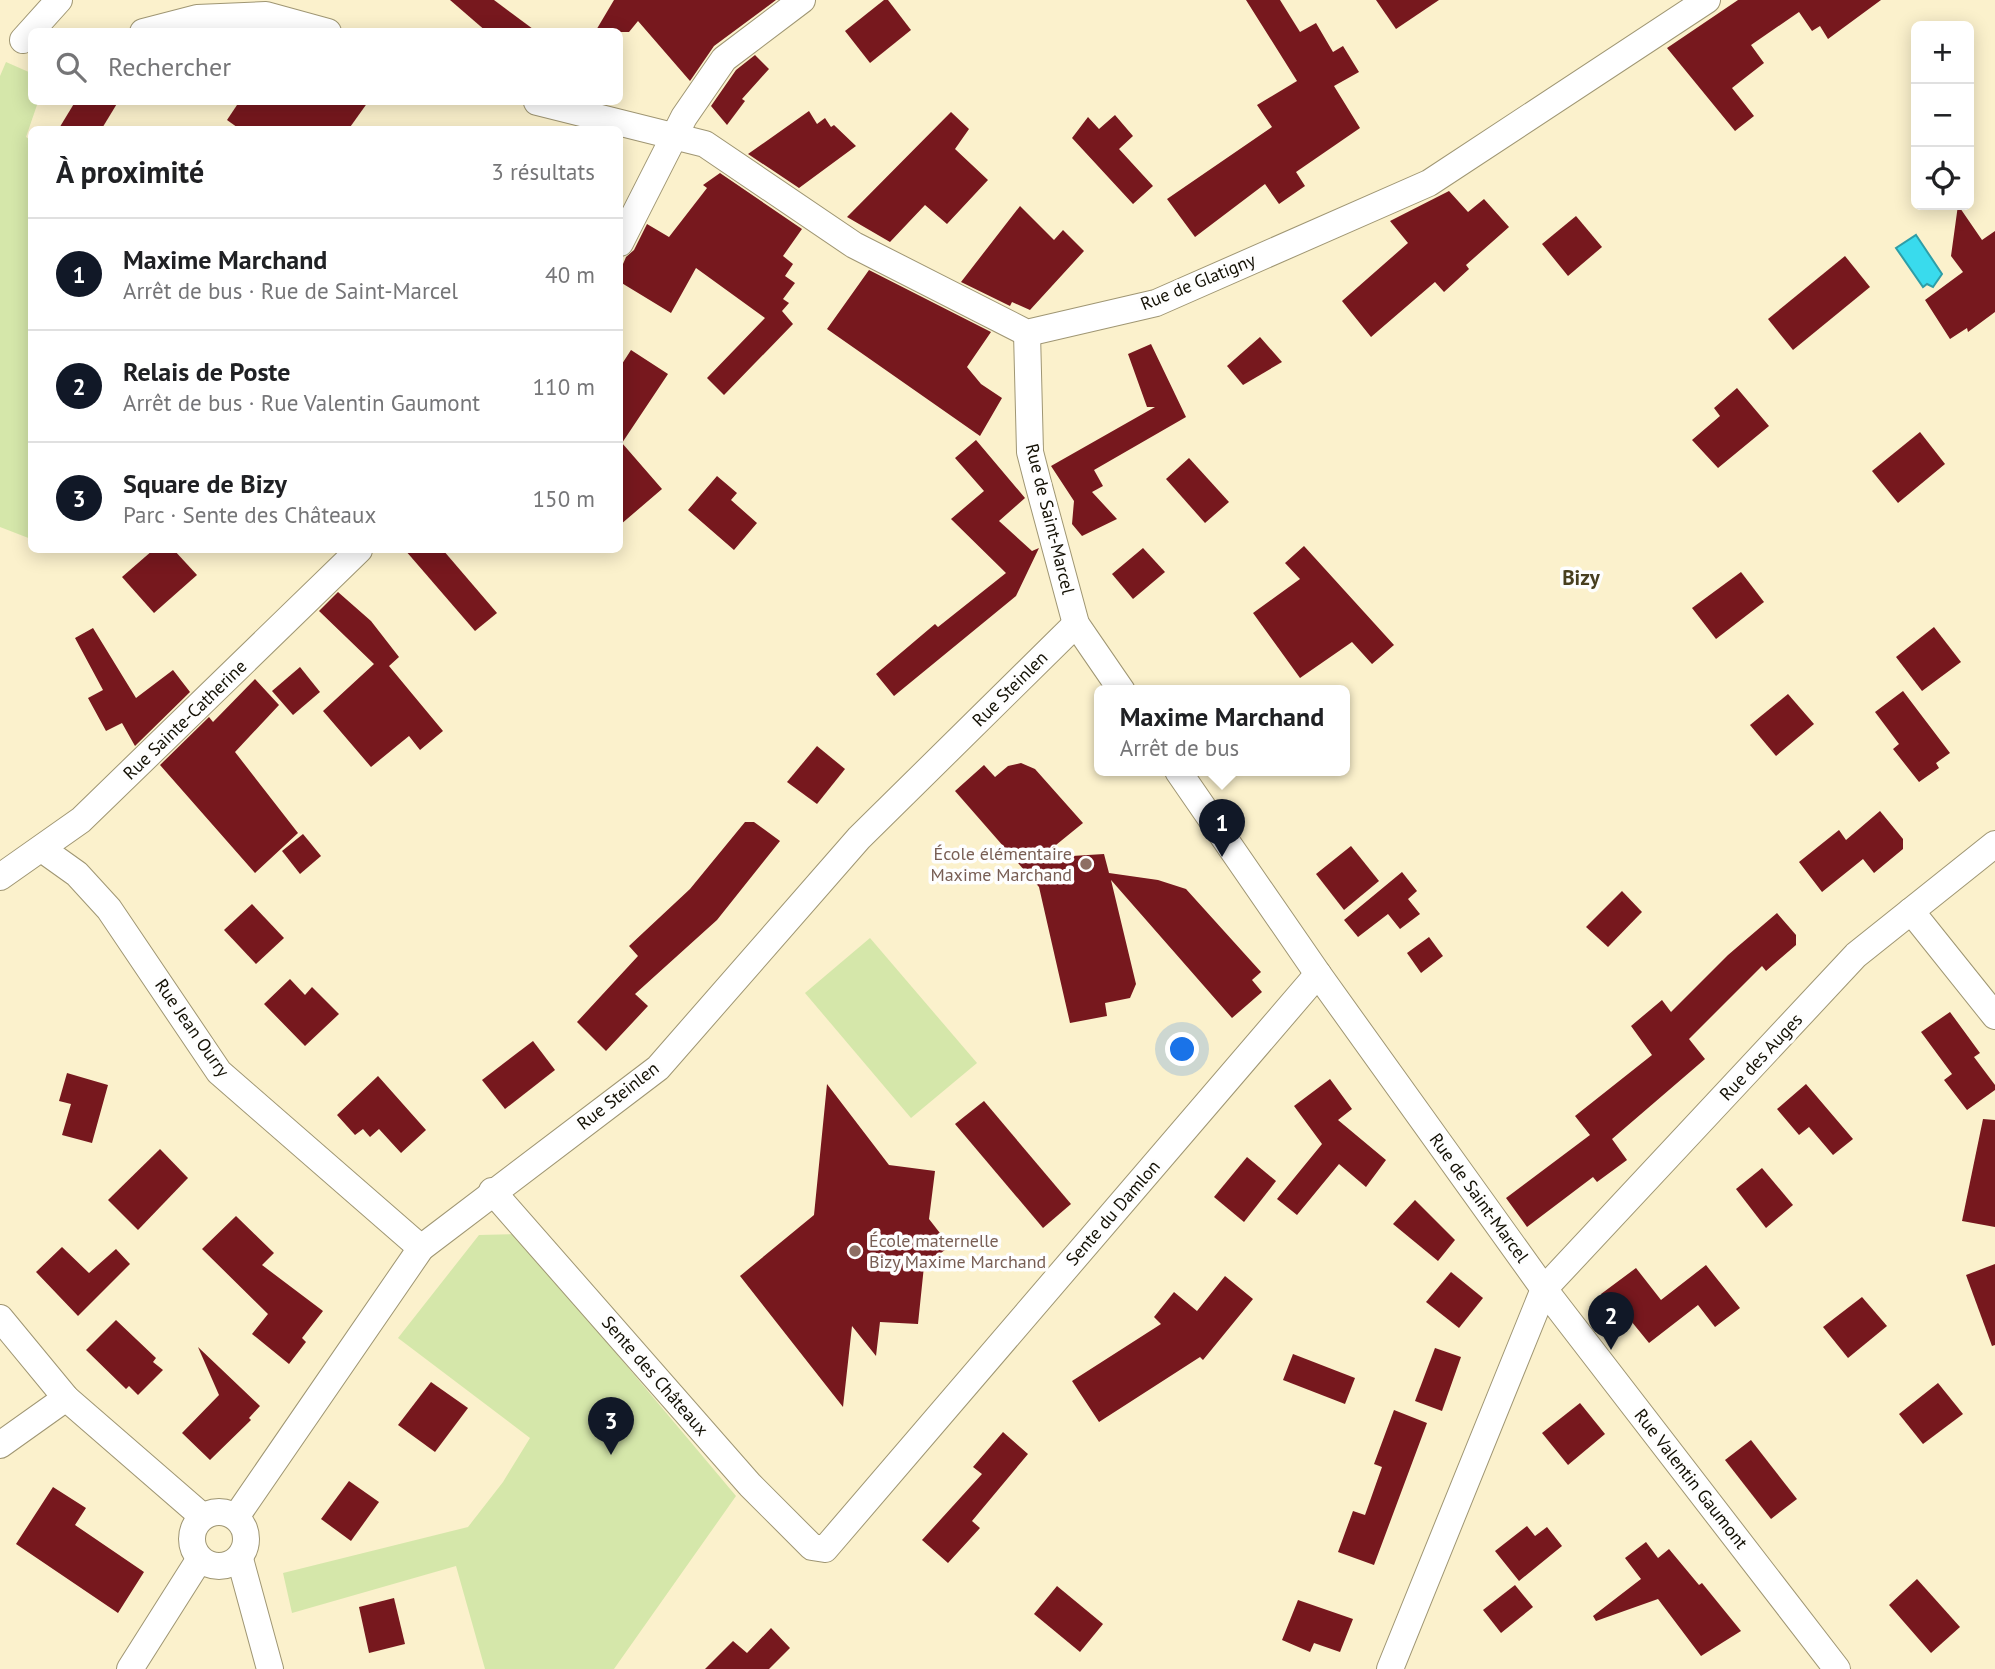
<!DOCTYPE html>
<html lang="fr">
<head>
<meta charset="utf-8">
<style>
	:root { --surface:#fff; --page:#f6f6f6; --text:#202124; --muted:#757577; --line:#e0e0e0; --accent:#111827 }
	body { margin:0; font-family:"PT Sans",sans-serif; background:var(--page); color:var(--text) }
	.controls { position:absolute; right:21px; top:21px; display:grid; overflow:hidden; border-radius:10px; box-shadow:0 4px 18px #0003 }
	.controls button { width:63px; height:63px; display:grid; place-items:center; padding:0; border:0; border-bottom:2px solid var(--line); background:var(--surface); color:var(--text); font:35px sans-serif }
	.you { position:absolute; left:1183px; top:1050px; width:24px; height:24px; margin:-18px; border:5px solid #fff; border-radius:50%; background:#1a73e8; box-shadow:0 0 0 10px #1a73e833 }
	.badge { display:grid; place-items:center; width:46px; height:46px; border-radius:50%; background:var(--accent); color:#fff; font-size:23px; font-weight:700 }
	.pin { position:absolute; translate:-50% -58px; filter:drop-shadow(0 2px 4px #0008) }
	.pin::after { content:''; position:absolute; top:37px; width:24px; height:21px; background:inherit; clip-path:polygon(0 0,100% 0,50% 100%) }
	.popup { position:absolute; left:1094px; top:685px; width:256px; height:91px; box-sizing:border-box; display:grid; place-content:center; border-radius:10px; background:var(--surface); filter:drop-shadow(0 2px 5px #0005); font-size:23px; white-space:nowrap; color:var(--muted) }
	.popup b { font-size:26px; color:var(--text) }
	.popup::after { content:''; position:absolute; left:50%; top:100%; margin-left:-14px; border:14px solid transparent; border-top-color:var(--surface) }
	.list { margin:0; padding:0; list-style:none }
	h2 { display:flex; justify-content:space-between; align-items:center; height:91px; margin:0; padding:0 28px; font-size:30px }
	h2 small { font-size:23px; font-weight:400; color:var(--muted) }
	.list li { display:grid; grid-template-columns:46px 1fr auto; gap:21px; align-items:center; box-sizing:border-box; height:112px; padding:0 28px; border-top:2px solid var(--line) }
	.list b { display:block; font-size:26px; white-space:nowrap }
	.list p { margin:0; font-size:23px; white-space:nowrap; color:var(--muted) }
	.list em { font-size:23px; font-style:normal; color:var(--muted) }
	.icon { flex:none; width:38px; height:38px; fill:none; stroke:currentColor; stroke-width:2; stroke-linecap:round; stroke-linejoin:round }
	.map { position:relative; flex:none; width:1995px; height:1669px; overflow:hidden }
	.search { position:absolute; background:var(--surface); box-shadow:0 4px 18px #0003; left:28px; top:28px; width:595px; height:77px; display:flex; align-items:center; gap:18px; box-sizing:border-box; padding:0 24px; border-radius:10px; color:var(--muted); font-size:26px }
	.panel { position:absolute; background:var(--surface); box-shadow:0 4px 18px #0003; left:28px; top:126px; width:595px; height:427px; border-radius:10px }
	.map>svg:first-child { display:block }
	.green { fill:#d5e7aa }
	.water { fill:#39dbed; stroke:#2e9ea7; stroke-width:2 }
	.building { fill:#77181e }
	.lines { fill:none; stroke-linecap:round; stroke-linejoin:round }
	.minor-casing { stroke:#9f9673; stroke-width:28 }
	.minor { stroke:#fff; stroke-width:26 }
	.education-dot { fill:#8d6e63; stroke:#fefefe; stroke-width:2.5 }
	.labels { text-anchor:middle; stroke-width:7; stroke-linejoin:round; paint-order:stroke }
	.street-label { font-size:18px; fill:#131004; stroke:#fefefe }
	.education-label { font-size:18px; fill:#785e54; stroke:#fefefe; text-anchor:end }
	.quarter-label { font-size:21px; font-weight:bold; fill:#483f1f; stroke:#fefefe }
</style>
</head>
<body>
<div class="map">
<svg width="1995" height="1669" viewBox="0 0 1995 1669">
	<rect width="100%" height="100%" fill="#fbf1cc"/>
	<g class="green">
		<polygon points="6,62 31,73 32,102 38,102 26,137 32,141 31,539 0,527 0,76"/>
		<polygon points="870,938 977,1063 911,1118 805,993"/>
		<polygon points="516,1234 736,1496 614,1669 485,1669 456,1566 292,1613 283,1573 468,1527 503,1482 530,1438 398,1338 479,1235"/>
	</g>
	<polygon class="water" points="1916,235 1942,274 1933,287 1927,284 1923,287 1896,248"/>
	<g class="building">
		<polygon points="450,0 494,0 537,32 487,32"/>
		<polygon points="614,0 776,0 714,46 690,81 638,21 629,32 595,32"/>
		<polygon points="884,0 888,0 911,30 870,63 845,31"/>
		<polygon points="1246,0 1280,0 1300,32 1316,23 1333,52 1343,46 1359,72 1334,86 1360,128 1296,172 1305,186 1279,204 1265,184 1195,237 1167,199 1272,127 1257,105 1297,81"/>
		<polygon points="1376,0 1439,0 1396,29"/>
		<polygon points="1738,0 1881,0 1828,39 1820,26 1812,31 1799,12 1751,45 1764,63 1732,88 1754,116 1735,131 1667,48"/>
		<polygon points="755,55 769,69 742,99 745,101 727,125 711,106 736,70"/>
		<polygon points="75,102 118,102 101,130 58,130"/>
		<polygon points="239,102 368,102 348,130 241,130 227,120"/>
		<polygon points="809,111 817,124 825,118 831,127 834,125 856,146 799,188 748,154"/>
		<polygon points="951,112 969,129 955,149 988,180 947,224 925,205 890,242 847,217"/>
		<polygon points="1115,115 1133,136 1119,149 1153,186 1133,204 1072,138 1088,117 1099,129"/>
		<polygon points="720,173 802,229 783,256 793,264 785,276 795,283 783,299 789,303 782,311 793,324 724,395 707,378 765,318 696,268 671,313 620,282 620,271 626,257 634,250 647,224 669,237 707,188 703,185"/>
		<polygon points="1449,191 1468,212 1484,199 1509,227 1466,265 1469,269 1444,292 1435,282 1371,337 1342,301 1408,243 1390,221"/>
		<polygon points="1958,205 1982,240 1995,231 1995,312 1968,332 1967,328 1950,339 1925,300 1963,272 1951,256"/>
		<polygon points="1020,206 1054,240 1063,230 1084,251 1030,310 1012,302 1010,306 961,282"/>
		<polygon points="1576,216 1602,247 1568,276 1542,244"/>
		<polygon points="1845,256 1870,287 1793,350 1768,319"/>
		<polygon points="869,270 991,332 967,367 981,384 1002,398 980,436 827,329"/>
		<polygon points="1260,337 1282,362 1243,385 1227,366"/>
		<polygon points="1151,344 1186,417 1094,470 1103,486 1092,492 1117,519 1082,536 1072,524 1074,501 1051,466 1155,407 1147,407 1128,354"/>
		<polygon points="631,350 668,374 622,443 662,489 620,525 620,367"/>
		<polygon points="1737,388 1769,426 1718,468 1692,440 1720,416 1714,408"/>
		<polygon points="1920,432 1945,464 1898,503 1872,471"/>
		<polygon points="976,440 1025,498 999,521 1032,551 1039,548 1016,596 894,696 876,674 935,624 938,627 1006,573 951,519 984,491 955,458"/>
		<polygon points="1189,458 1229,502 1205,523 1166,479"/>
		<polygon points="717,476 737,493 731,500 757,523 734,550 688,510"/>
		<polygon points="1304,546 1394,645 1372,664 1352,642 1300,678 1253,613 1300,579 1285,563"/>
		<polygon points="1143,548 1165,572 1133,599 1112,574"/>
		<polygon points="153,550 174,550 197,575 154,613 122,577"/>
		<polygon points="405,550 443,550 497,613 475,631"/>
		<polygon points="1741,572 1764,602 1716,639 1692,608"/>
		<polygon points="338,592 371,621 399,657 389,666 443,731 420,750 409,736 371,767 323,711 374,664 319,611"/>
		<polygon points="1934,627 1961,662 1922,691 1896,657"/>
		<polygon points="93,628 136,698 173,670 190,692 135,746 122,723 106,731 88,698 103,690 75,638"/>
		<polygon points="300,667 320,692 293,715 272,691"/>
		<polygon points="255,679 279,705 235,752 298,833 255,873 160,765 209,717 213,722"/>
		<polygon points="1903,691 1950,753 1936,763 1939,768 1919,782 1893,749 1899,744 1875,712"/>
		<polygon points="1788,694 1814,724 1776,756 1750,725"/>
		<polygon points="817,746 845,769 817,804 787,782"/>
		<polygon points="1021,763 1035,769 1083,823 1040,858 1104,854 1109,873 1158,880 1186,889 1261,972 1252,980 1262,992 1232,1018 1111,880 1136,984 1130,998 1105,1003 1107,1016 1070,1023 1039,887 955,791 984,765 995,777 1008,766"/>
		<polygon points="1880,811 1903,839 1903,849 1874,873 1863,859 1822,892 1799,862 1839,830 1846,840"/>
		<polygon points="745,822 754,822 780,841 717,920 635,994 648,1006 606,1051 577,1022 638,956 629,946 690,889"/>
		<polygon points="303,834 321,856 300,874 282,851"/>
		<polygon points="1351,846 1379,881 1344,910 1316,874"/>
		<polygon points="1402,872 1417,891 1408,899 1420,914 1400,929 1388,914 1358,937 1344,920"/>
		<polygon points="1622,891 1642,912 1608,947 1586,927"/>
		<polygon points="252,904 284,938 256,964 224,930"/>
		<polygon points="1777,913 1796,935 1796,945 1766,971 1762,966 1689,1039 1705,1059 1612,1139 1627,1160 1597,1182 1593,1177 1527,1227 1506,1198 1590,1135 1575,1116 1652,1055 1631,1026 1662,1000 1671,1012 1728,955"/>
		<polygon points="1429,937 1443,956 1421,973 1407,953"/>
		<polygon points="290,979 305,995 312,987 339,1014 305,1046 264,1004"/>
		<polygon points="1950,1012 1980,1053 1974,1057 1995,1085 1995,1090 1967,1110 1944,1080 1952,1074 1921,1032"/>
		<polygon points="533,1041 555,1070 505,1109 482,1080"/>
		<polygon points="67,1073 108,1085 92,1143 62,1135 71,1104 59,1101"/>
		<polygon points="378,1076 426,1130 401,1153 379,1129 370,1137 363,1129 355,1135 337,1115"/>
		<polygon points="1330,1079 1352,1109 1338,1120 1386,1160 1366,1187 1339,1164 1297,1215 1277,1199 1322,1144 1294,1106"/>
		<polygon points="827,1084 889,1165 935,1171 929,1219 950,1246 924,1266 918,1324 880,1322 876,1356 852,1326 843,1407 740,1276 814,1215"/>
		<polygon points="1806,1084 1853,1139 1833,1155 1809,1127 1799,1135 1777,1109"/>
		<polygon points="984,1101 1071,1204 1043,1228 955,1124"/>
		<polygon points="1983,1119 1995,1120 1995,1227 1962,1221"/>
		<polygon points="160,1149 188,1178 138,1230 108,1200"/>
		<polygon points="1247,1157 1276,1181 1244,1222 1214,1197"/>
		<polygon points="1762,1168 1793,1205 1766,1228 1736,1189"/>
		<polygon points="1415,1200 1455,1240 1438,1261 1393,1224"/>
		<polygon points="236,1216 274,1253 262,1265 323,1311 302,1338 306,1342 289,1364 252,1334 268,1314 202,1249"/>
		<polygon points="62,1247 89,1273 116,1249 130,1264 78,1316 36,1272"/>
		<polygon points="1995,1264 1995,1345 1992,1346 1966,1275"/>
		<polygon points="1706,1265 1740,1308 1715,1327 1698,1305 1649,1343 1627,1316 1622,1320 1601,1294 1636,1268 1661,1300"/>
		<polygon points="1451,1272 1483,1298 1459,1328 1426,1302"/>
		<polygon points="1225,1276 1253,1299 1203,1360 1200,1357 1099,1422 1072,1381 1161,1324 1154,1317 1174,1292 1197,1311"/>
		<polygon points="1862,1297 1887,1326 1848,1358 1823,1327"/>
		<polygon points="116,1320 156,1358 153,1362 163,1370 138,1395 129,1386 126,1389 86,1350"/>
		<polygon points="198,1347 260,1406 249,1418 251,1420 210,1460 182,1433 219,1395"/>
		<polygon points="1435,1348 1461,1357 1442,1411 1415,1401"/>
		<polygon points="1293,1354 1355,1378 1345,1404 1283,1380"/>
		<polygon points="431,1382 468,1408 435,1452 398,1425"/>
		<polygon points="1938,1383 1963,1414 1923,1444 1899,1414"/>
		<polygon points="1580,1403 1605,1434 1568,1465 1542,1433"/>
		<polygon points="1394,1410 1427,1423 1374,1565 1338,1552 1353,1511 1365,1515 1382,1467 1374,1464"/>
		<polygon points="1003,1432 1028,1454 972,1521 980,1528 948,1563 922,1540 982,1474 973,1467"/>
		<polygon points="1751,1440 1797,1499 1771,1519 1725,1460"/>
		<polygon points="349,1481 379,1502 351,1541 321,1519"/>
		<polygon points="53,1487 86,1508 75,1525 144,1572 118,1613 16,1544"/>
		<polygon points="1527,1526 1535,1536 1547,1527 1562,1546 1519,1581 1495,1551"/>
		<polygon points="1646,1542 1658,1558 1669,1549 1699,1585 1702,1583 1741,1631 1701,1656 1658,1599 1596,1621 1593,1616 1641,1579 1625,1558"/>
		<polygon points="1917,1579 1960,1627 1931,1653 1889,1605"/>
		<polygon points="1515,1585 1533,1607 1501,1633 1483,1610"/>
		<polygon points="1057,1586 1103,1624 1080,1652 1034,1614"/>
		<polygon points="394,1598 405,1644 369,1653 359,1607"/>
		<polygon points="1298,1600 1353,1619 1340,1652 1314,1643 1310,1652 1282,1640"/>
		<polygon points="771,1628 790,1648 769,1669 705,1669 733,1641 747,1653"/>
	</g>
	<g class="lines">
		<g class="minor-casing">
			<g id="minor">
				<polyline points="143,32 197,18 266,15 328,32"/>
				<polyline points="23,40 59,0"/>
				<polyline points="537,102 705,144 854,245 1027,333 1156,303 1429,183 1707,0"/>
				<polyline points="620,243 684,117 724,59 802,0"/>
				<polyline points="1027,333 1030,452 1038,483 1076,624 1122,691"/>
				<polyline points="1178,771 1318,974 1544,1289 1837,1669"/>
				<polyline points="42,849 77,874 109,909 219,1072 421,1248"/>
				<polyline points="0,877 81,820 359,550"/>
				<polyline points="1911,911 1995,1016"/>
				<polyline points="492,1191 750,1485 812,1547 825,1549 1318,974"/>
				<polyline points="0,1318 66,1398 202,1516"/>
				<polyline points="0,1445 66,1398"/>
				<circle cx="219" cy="1539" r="27"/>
				<polyline points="236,1517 421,1248 658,1068 859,838 1076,624"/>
				<polyline points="240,1559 270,1669"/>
				<polyline points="130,1669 199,1560"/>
				<polyline points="1390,1669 1544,1289 1856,955 1995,844"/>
			</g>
		</g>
		<use href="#minor" class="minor"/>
	</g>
	<g class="education-dot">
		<circle cx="1086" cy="864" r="7"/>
		<circle cx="855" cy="1251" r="7"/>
	</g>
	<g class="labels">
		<g class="street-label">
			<text transform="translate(1198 282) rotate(-22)" y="6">Rue de Glatigny</text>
			<text transform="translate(1050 519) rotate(76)" y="6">Rue de Saint-Marcel</text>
			<text transform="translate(1010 689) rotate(-45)" y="6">Rue Steinlen</text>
			<text transform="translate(185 720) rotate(-44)" y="6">Rue Sainte-Catherine</text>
			<text transform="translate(192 1028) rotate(55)" y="6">Rue Jean Ourry</text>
			<text transform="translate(1761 1057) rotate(-47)" y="6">Rue des Auges</text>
			<text transform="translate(618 1096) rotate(-38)" y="6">Rue Steinlen</text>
			<text transform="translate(1479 1198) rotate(54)" y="6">Rue de Saint-Marcel</text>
			<text transform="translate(1113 1213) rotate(-49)" y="6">Sente du Damlon</text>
			<text transform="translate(655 1376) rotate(49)" y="6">Sente des Châteaux</text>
			<text transform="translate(1691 1479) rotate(52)" y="6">Rue Valentin Gaumont</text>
		</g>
		<g class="education-label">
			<text x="1072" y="860">École élémentaire<tspan x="1072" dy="21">Maxime Marchand</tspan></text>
			<text x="869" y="1247" text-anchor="start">École maternelle<tspan x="869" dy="21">Bizy Maxime Marchand</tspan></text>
		</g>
		<g class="quarter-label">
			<text x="1581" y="585">Bizy</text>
		</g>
	</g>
</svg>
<div class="controls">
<button>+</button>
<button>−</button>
<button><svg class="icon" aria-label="locate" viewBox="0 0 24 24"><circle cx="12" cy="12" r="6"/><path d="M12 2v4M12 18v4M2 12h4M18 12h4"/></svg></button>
</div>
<div class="you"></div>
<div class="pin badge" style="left:1222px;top:857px">1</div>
<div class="popup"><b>Maxime Marchand</b>Arrêt de bus</div>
<div class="pin badge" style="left:1611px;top:1350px">2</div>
<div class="pin badge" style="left:611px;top:1455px">3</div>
<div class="search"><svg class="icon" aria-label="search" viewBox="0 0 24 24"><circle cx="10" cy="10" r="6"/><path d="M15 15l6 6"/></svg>Rechercher</div>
<section class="panel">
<h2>À proximité<small>3 résultats</small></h2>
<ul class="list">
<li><span class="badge">1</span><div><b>Maxime Marchand</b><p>Arrêt de bus · Rue de Saint-Marcel</p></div><em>40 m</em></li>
<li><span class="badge">2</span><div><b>Relais de Poste</b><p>Arrêt de bus · Rue Valentin Gaumont</p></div><em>110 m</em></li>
<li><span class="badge">3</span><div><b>Square de Bizy</b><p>Parc · Sente des Châteaux</p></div><em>150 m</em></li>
</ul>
</section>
</div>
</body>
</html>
